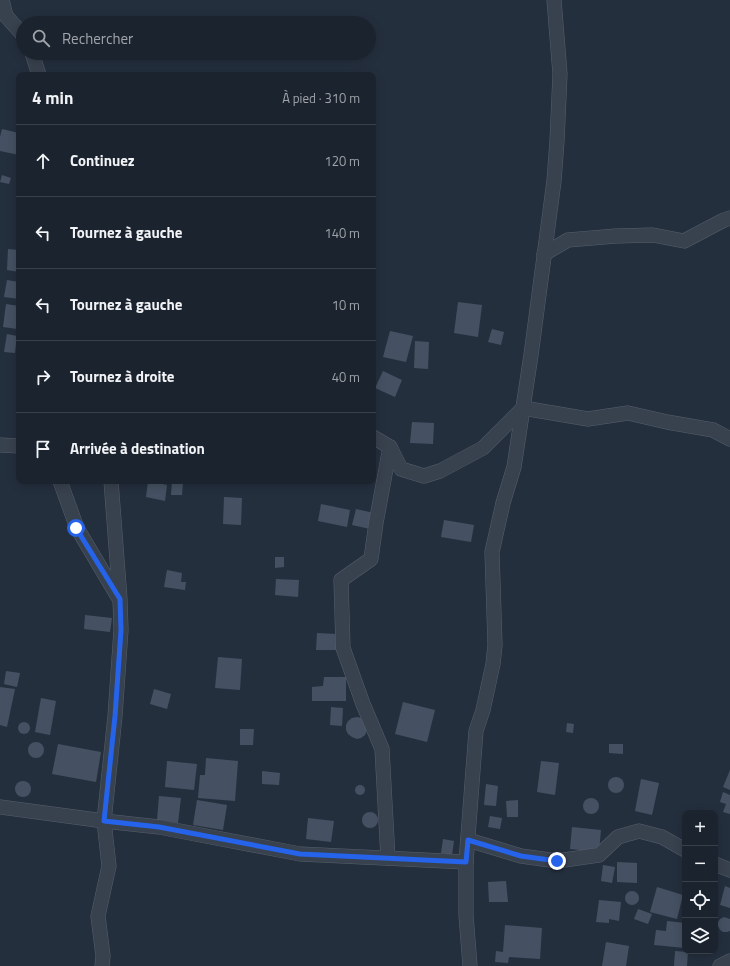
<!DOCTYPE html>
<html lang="fr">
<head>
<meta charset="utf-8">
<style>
	:root { --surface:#1b232e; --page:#282f3a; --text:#f1f3f6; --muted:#a0a4aa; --line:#39404a }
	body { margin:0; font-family:"Titillium Web",sans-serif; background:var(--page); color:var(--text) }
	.controls { position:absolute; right:12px; bottom:12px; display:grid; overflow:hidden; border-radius:8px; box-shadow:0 2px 10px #0003 }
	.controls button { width:36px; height:36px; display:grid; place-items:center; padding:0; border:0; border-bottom:1px solid var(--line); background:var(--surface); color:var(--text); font:20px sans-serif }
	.stop { position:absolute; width:12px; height:12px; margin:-9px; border:3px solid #2563eb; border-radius:50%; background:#fff }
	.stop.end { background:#2563eb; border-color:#fff; box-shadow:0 1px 4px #0008 }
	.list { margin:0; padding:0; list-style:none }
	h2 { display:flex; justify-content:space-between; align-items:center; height:52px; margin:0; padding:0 16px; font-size:17px }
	h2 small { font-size:13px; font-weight:400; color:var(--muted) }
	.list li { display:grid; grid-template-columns:26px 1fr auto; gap:12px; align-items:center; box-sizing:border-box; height:72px; padding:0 16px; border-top:1px solid var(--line) }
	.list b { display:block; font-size:15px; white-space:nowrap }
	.list em { font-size:13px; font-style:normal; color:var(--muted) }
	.icon { flex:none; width:22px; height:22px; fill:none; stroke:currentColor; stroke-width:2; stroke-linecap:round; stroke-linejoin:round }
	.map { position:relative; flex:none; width:730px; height:966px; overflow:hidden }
	.search { position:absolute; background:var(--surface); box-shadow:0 2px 10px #0003; left:16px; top:16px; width:360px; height:44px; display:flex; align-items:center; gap:10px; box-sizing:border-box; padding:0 14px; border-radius:22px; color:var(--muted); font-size:15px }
	.panel { position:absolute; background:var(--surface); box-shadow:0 2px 10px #0003; left:16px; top:72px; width:360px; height:412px; border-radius:8px }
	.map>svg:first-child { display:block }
	.building { fill:#455162 }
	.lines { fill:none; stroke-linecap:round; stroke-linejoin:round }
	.street-casing { stroke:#565f6c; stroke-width:15 }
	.street { stroke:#38414e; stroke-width:14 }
	.route { stroke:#2563eb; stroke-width:5 }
</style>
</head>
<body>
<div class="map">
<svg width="730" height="966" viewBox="0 0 730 966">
	<rect width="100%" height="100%" fill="#242f3e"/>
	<g class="building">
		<polygon points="2,129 19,133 19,155 0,151 0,137"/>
		<polygon points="2,175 11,178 9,184 0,182"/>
		<polygon points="8,249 19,250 19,272 7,270"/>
		<polygon points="7,280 19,282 19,299 4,297"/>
		<polygon points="458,302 482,305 478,337 454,333"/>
		<polygon points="6,304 19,306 19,316 17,329 3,327"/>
		<polygon points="492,329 504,332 501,345 488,342"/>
		<polygon points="390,331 413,336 406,362 383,357"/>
		<polygon points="7,334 17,336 15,353 4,352"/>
		<polygon points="415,341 429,342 428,369 414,368"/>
		<polygon points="383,371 402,380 395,397 375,388"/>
		<polygon points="412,422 434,423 433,444 410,443"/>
		<polygon points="148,481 167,485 165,501 146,497"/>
		<polygon points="172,481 183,482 182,495 171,495"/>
		<polygon points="224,497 242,498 241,525 223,524"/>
		<polygon points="321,504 350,510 347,527 318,521"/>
		<polygon points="356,509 374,513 370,529 352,525"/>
		<polygon points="444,520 474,525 471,542 441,537"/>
		<polygon points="275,557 284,557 284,567 275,568"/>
		<polygon points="167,570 182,573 181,582 186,582 185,590 164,587"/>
		<polygon points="276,579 299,580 298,597 275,595"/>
		<polygon points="85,615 112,618 110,632 84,629"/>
		<polygon points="317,633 336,634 336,650 316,650"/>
		<polygon points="218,657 242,659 240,690 215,688"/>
		<polygon points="6,671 20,673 17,687 4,684"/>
		<polygon points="324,677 346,677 346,701 312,701 312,687 323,686"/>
		<polygon points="0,687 15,689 7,727 0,725"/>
		<polygon points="154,689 171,694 167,709 150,704"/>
		<polygon points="41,698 56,701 50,735 35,732"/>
		<polygon points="403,702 435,710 427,742 395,734"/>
		<polygon points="331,707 343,708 342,726 330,725"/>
		<polygon points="357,717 361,718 367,730 365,735 361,738 357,739 352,737 348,734 346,730 346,725 348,721 352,718"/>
		<circle cx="24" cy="728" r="6"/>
		<polygon points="567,723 574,724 573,733 566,732"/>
		<polygon points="240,729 254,729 253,745 240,745"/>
		<circle cx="36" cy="750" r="8"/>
		<polygon points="58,744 101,752 96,782 52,774"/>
		<polygon points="609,744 623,744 623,754 609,753"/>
		<polygon points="206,758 238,761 235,801 198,798 200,775 205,775"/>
		<polygon points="167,761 197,764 194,790 165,787"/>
		<polygon points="541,761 559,763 555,795 537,792"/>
		<polygon points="730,770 730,790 723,787"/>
		<polygon points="262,771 280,773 279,785 262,784"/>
		<circle cx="616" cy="785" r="8"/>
		<polygon points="641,779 659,783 652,815 635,811"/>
		<circle cx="23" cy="789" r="8"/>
		<polygon points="486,784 498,786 496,806 484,805"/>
		<circle cx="360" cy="790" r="5"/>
		<polygon points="723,792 730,795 730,814 723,812 726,804 720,802"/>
		<polygon points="159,796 181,798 178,823 157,820"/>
		<circle cx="591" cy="806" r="8"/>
		<polygon points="197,800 227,805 223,830 193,825"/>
		<polygon points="518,800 518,817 507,817 506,801"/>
		<circle cx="370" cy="820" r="8"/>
		<polygon points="490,816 502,818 500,829 488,827"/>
		<polygon points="308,818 334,821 331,842 306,839"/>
		<polygon points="572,827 601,830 599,852 570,849"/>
		<polygon points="443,839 454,841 452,855 441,853"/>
		<polygon points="617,862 637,863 637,883 617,882"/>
		<polygon points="603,865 615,867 612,883 601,881"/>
		<polygon points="506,881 508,902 489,902 488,882"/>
		<polygon points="725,886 730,888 730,908 720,905"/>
		<polygon points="657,887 683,895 677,919 650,912"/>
		<circle cx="632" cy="898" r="7"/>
		<polygon points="599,900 621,902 619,921 609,919 609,923 596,922"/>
		<polygon points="638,909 652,914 648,924 634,919"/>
		<polygon points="724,917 730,919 730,931 727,932 723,932 720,930 718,926 718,922 720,919"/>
		<polygon points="667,921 685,923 685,948 654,945 656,930 666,931"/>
		<polygon points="505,925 542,928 540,959 509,957 508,963 495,962 496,951 503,952"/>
		<polygon points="606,942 629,946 626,966 602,966"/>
		<polygon points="675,951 688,952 687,966 674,966"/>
	</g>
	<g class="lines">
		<g class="street-casing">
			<g id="street">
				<polyline points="2,0 6,16 23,35"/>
				<polyline points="32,53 39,75"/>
				<polyline points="544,254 568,240 616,236 653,235 684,241 724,220 730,218"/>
				<polyline points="523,408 588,419 628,413 667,422 713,430 730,439"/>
				<polyline points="373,437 390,447 401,469 424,476 440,471 483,448 523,408"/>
				<polyline points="0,445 19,446"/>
				<polyline points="60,481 77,528 118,597"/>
				<polyline points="0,807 104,821 159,827 300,854 466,862"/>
				<polyline points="468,840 521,856 557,861 599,855 618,837 639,831 662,837 685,850"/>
				<polyline points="388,858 382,749 363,704 343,648 341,580 371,559 376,523 390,447"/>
				<polyline points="715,864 730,870"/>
				<polyline points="102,966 103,956 98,916 109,866 104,821 115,716 121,630 120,599 111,481"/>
				<polyline points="470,966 466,915 466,862 476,731 483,710 493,664 495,645 492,552 503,503 514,467 531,355 554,181 557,141 560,74 554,0"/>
				<polyline points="720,966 730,961"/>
			</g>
		</g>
		<use href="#street" class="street"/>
	</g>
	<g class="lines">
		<polyline class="route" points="76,528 120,599 121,630 115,716 104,821 159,827 300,854 466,862 468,840 521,856 557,861"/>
	</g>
</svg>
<div class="controls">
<button>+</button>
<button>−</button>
<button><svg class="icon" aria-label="locate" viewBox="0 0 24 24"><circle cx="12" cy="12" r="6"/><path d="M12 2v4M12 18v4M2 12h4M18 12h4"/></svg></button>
<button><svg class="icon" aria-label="layers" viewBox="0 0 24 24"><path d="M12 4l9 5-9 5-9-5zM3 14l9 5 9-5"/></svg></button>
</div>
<div class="stop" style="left:76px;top:528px"></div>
<div class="stop end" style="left:557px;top:861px"></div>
<div class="search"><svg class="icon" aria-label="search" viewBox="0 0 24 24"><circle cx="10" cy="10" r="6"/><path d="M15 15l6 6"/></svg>Rechercher</div>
<section class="panel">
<h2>4 min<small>À pied · 310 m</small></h2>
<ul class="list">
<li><svg class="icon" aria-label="ahead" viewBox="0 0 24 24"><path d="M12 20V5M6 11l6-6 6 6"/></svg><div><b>Continuez</b></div><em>120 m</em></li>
<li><svg class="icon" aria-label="left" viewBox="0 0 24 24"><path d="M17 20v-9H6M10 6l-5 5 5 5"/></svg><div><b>Tournez à gauche</b></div><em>140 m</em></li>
<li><svg class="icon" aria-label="left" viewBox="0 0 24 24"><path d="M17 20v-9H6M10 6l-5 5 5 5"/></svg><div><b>Tournez à gauche</b></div><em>10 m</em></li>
<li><svg class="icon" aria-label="right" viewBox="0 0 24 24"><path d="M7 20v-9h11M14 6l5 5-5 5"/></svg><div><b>Tournez à droite</b></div><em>40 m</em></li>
<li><svg class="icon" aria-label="arrive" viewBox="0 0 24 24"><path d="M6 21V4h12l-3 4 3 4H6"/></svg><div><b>Arrivée à destination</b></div></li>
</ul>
</section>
</div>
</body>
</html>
